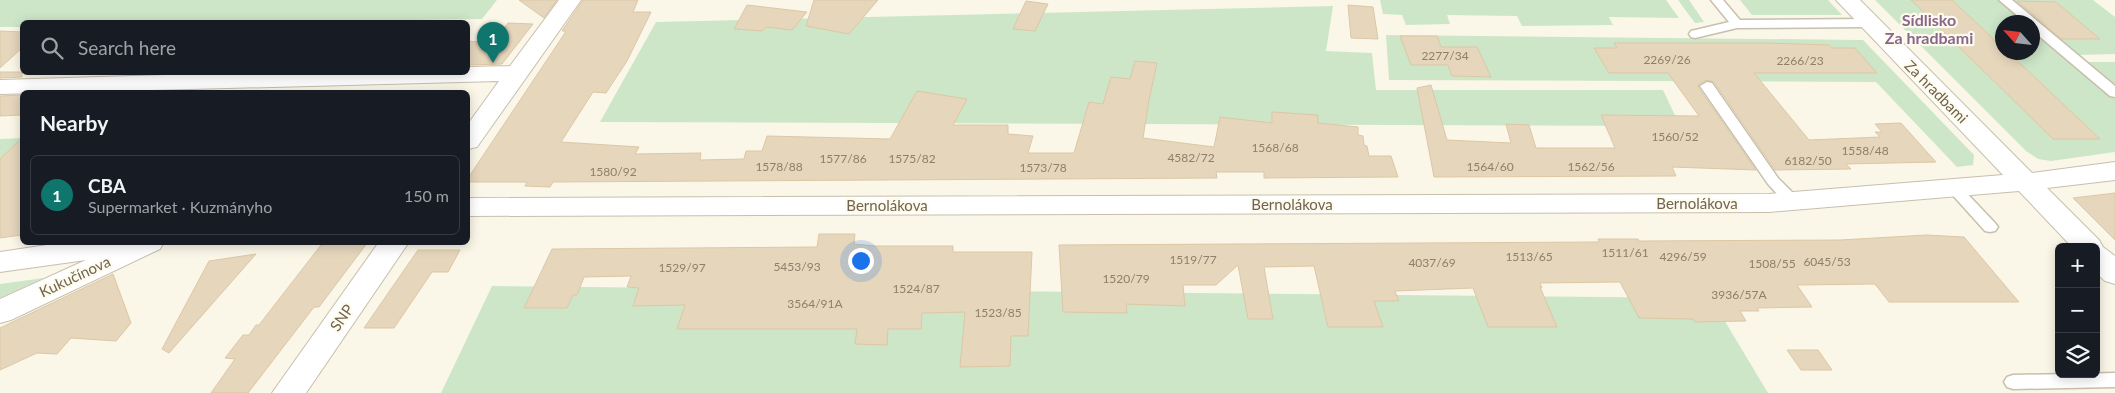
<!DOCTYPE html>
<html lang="en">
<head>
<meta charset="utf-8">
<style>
	:root { --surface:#171b24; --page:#242831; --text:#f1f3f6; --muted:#9ea1a6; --line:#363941; --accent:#0f766e }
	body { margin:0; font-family:Lato,sans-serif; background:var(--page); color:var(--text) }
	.controls { position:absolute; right:15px; bottom:15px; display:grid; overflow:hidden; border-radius:8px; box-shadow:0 2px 12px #0003 }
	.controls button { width:45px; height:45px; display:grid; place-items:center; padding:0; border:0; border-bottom:1px solid var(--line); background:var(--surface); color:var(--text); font:25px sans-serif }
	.compass { position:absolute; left:1995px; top:15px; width:45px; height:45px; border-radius:50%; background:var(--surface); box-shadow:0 2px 12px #0003; rotate:297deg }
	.you { position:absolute; left:860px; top:260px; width:18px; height:18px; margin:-12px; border:4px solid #fff; border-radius:50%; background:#1a73e8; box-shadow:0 0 0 8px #1a73e833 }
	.badge { display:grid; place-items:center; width:32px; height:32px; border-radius:50%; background:var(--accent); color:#fff; font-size:16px; font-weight:700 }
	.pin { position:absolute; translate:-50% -41px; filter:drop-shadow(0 1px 2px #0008) }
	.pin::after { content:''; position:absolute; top:26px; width:18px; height:15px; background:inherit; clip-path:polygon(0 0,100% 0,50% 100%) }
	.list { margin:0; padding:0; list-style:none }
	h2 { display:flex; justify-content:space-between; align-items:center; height:65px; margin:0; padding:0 20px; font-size:21px }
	h2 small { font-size:16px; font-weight:400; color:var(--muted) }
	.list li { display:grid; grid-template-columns:32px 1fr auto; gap:15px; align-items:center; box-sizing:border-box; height:80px; margin:0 10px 10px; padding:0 10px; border:1px solid var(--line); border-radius:8px }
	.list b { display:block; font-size:19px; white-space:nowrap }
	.list p { margin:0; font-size:16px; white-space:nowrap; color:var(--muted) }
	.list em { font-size:16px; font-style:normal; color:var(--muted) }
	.icon { flex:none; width:28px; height:28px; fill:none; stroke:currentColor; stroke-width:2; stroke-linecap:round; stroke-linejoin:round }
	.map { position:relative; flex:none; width:2115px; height:393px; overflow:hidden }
	.search { position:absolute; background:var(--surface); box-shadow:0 2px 12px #0003; left:20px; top:20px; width:450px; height:55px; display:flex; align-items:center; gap:12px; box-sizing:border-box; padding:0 18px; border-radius:8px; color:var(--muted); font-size:19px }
	.panel { position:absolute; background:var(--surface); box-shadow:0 2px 12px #0003; left:20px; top:90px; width:450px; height:155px; border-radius:8px }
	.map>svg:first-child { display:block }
	.green { fill:#cde6c8 }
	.building { fill:#e5d6bc; stroke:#ddc7a5 }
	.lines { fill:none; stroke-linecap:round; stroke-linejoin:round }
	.service-casing { stroke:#c8bfad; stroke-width:3 }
	.minor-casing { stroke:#c8bfad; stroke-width:2 }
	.service { fill:#fff; fill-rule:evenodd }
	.minor { fill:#fff; fill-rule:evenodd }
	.labels { text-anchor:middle; stroke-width:4.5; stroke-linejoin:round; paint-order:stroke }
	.number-label { font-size:12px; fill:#8e806a }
	.street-label { font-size:15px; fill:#71634f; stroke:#fdfbee }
	.neighbourhood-label { font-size:16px; font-weight:bold; fill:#89668d; stroke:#fdfbee }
</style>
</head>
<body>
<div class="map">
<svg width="2115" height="393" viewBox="0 0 2115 393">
	<rect width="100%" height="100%" fill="#faf7e8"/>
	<g class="green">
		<polygon points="0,0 497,0 482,19 280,22 22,22 22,27 0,27"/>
		<polygon points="1380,0 1666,0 1679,18 1609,17 1613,25 1522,26 1517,16 1447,15 1450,24 1406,25 1402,15 1383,14"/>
		<polygon points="1678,0 1689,0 1704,22 1695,23"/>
		<polygon points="1740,0 1828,0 1842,15 1752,15"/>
		<polygon points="1875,0 2001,0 2027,22 2002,22 2002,52 2032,52 2033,28 2115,99 2115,152 2051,161 2038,159 2026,151"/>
		<polygon points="2013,0 2093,0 2115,17 2115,54 2077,55"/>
		<polygon points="1333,6 1326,51 1372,53 1376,90 1663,90 1680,126 600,122 656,22"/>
		<polygon points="1386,35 1863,40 1974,155 1973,165 1957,167 1876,82 1389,80"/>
		<polygon points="2085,62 2115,62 2115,88"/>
		<polygon points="22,138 22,185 0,188 0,139"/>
		<polygon points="44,278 0,298 0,284"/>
		<polygon points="492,286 1711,298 1768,393 441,393"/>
	</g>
	<g class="building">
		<polygon points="519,0 557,0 544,18"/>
		<polygon points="583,0 638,0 633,12 651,12 627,61 606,93 593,92 561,142 639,147 635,154 701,153 700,160 744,159 746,151 762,151 767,136 890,139 917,91 967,99 953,125 1008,125 1008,134 1033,136 1028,153 1074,153 1089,102 1103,104 1111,77 1130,79 1135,61 1157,63 1149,100 1143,138 1214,147 1220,117 1272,123 1272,112 1318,115 1318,123 1358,127 1358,135 1363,136 1364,145 1367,146 1369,156 1391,156 1398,177 1264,178 1264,172 1216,172 1217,178 553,182 550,187 525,186 527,182 468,182 468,178 565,33 565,31 562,31"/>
		<polygon points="814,0 878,0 849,34 806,26"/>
		<polygon points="1911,0 1952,0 2002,47 2002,52 2008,52 2100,139 2053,139"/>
		<polygon points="1026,1 1048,4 1035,31 1013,29"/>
		<polygon points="2017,1 2056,2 2100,39 2061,39"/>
		<polygon points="747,5 807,12 792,30 766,27 762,31 734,29"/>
		<polygon points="1348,5 1373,7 1378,39 1351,38"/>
		<polygon points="508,23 533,24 502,64 468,65 468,41 477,42 481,38 496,39"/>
		<polygon points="0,31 22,32 22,48 0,68"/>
		<polygon points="1400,36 1437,36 1441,47 1477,47 1491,77 1452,76 1448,65 1411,65"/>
		<polygon points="1614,43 1769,43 1829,45 1832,48 1855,48 1877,73 1754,73 1809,140 1880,137 1875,132 1882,132 1875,124 1901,123 1936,162 1846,164 1851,169 1775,170 1714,82 1707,80 1699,84 1698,87 1756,170 1672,167 1676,176 1434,177 1417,88 1431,85 1447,140 1511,143 1506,124 1529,125 1536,148 1615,148 1601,115 1699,116 1668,73 1609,73 1594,48 1617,48"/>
		<polygon points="0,72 22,72 22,77 0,78"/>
		<polygon points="22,95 22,115 0,116 0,96"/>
		<polygon points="22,138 22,235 0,238 0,159"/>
		<polygon points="2115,193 2115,240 2073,198"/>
		<polygon points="819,234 855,234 854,244 876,246 953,246 953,252 1032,252 1028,336 1011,336 1010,366 960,367 965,312 922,313 921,329 888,329 887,345 855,344 857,329 677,329 685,305 633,306 639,288 627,287 631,276 584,277 577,295 573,295 567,308 524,308 552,249 817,247"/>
		<polygon points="1926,235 1964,237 2019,302 1889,302 1875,284 1797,285 1812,307 1757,308 1759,311 1740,311 1746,321 1695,322 1693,319 1639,318 1620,282 1540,283 1542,288 1540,287 1557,327 1488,327 1473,288 1395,291 1399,301 1374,301 1383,327 1328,327 1314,266 1264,267 1273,319 1248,319 1238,265 1216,285 1183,285 1185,306 1126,304 1127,313 1063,312 1059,245 1599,242 1598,239 1638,239 1639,241 1840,240"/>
		<polygon points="340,242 368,242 319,307 314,307 248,393 211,393 235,359 225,358 243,335 249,335 256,325 259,325 321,245"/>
		<polygon points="418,250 460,250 448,272 432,272 394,328 364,328"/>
		<polygon points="256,254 169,353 162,349 209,261"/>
		<polygon points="113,274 131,323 116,341 71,338 57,354 37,353 0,370 0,328"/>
		<polygon points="1787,350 1818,350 1832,370 1801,370"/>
	</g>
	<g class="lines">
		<g class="service-casing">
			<g id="service">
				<polygon points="1711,0 1723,0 1740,20 1868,19 1874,23 1868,27 1737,28 1695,38 1691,37 1689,34 1691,31 1729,22"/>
				<polygon points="1999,0 2012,0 2115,86 2115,97 2110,96 2032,30 2032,22 2025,22"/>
				<polygon points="1707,82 1712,83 1778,178 1797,197 1800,201 1797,205 1787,205 1768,184 1700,86"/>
				<polygon points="1954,183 1959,185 1995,223 1998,227 1995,231 1990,232 1985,231 1949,191 1947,188 1949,185"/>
				<polygon points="2115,373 2115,387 2013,389 2007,387 2004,382 2007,377 2013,375"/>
			</g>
		</g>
		<g class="minor-casing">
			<g id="minor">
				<polygon points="559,0 581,0 477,147 468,149 468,124 499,81 0,94 0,80 265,72 468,72 468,67 510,66"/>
				<polygon points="1836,0 1860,0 2032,173 2115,162 2115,180 2047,188 2099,240 2103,247 2115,256 2115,284 2105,281 2096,273 2096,247 2072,247 2019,191 1769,212 468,216 468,198 1769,194 2003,175"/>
				<polygon points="67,242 164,242 160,249 11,320 0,323 0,299 86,260 0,272 0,252"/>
				<polygon points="379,242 409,242 306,393 272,393"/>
			</g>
		</g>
		<use href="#service" class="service"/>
		<use href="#minor" class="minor"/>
	</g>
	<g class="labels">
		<g class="number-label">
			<text x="1445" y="60">2277/34</text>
			<text x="1667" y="64">2269/26</text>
			<text x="1800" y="65">2266/23</text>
			<text x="1675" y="141">1560/52</text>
			<text x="1275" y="152">1568/68</text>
			<text x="1865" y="155">1558/48</text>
			<text x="1191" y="162">4582/72</text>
			<text x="843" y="163">1577/86</text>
			<text x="912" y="163">1575/82</text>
			<text x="1808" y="165">6182/50</text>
			<text x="779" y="171">1578/88</text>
			<text x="1490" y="171">1564/60</text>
			<text x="1591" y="171">1562/56</text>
			<text x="1043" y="172">1573/78</text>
			<text x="613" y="176">1580/92</text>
			<text x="1625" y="257">1511/61</text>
			<text x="1529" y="261">1513/65</text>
			<text x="1683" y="261">4296/59</text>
			<text x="1193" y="264">1519/77</text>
			<text x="1827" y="266">6045/53</text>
			<text x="1432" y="267">4037/69</text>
			<text x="1772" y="268">1508/55</text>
			<text x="797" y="271">5453/93</text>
			<text x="682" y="272">1529/97</text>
			<text x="1126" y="283">1520/79</text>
			<text x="916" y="293">1524/87</text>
			<text x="1739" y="299">3936/57A</text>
			<text x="815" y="308">3564/91A</text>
			<text x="998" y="317">1523/85</text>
		</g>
		<g class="street-label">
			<text transform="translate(1936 92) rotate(45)" y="5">Za hradbami</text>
			<text x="1697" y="209">Bernolákova</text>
			<text x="1292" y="210">Bernolákova</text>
			<text x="887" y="211">Bernolákova</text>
			<text transform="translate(75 277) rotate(-25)" y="5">Kukučínova</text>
			<text transform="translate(342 318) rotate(-55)" y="5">SNP</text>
		</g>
		<g class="neighbourhood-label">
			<text x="1929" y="26">Sídlisko<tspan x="1929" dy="18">Za hradbami</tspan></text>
		</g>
	</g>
</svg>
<div class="controls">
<button>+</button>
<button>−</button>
<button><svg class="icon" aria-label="layers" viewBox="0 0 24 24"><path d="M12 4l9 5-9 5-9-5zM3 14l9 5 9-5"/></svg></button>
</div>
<svg class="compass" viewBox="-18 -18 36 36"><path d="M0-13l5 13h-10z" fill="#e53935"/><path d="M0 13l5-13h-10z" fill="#9ea1a6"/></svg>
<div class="you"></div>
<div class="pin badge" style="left:493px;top:63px">1</div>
<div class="search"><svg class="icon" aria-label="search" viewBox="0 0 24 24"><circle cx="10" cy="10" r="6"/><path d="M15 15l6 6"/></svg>Search here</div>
<section class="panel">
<h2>Nearby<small></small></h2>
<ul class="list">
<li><span class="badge">1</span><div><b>CBA</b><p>Supermarket · Kuzmányho</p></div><em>150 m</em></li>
</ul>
</section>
</div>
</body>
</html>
